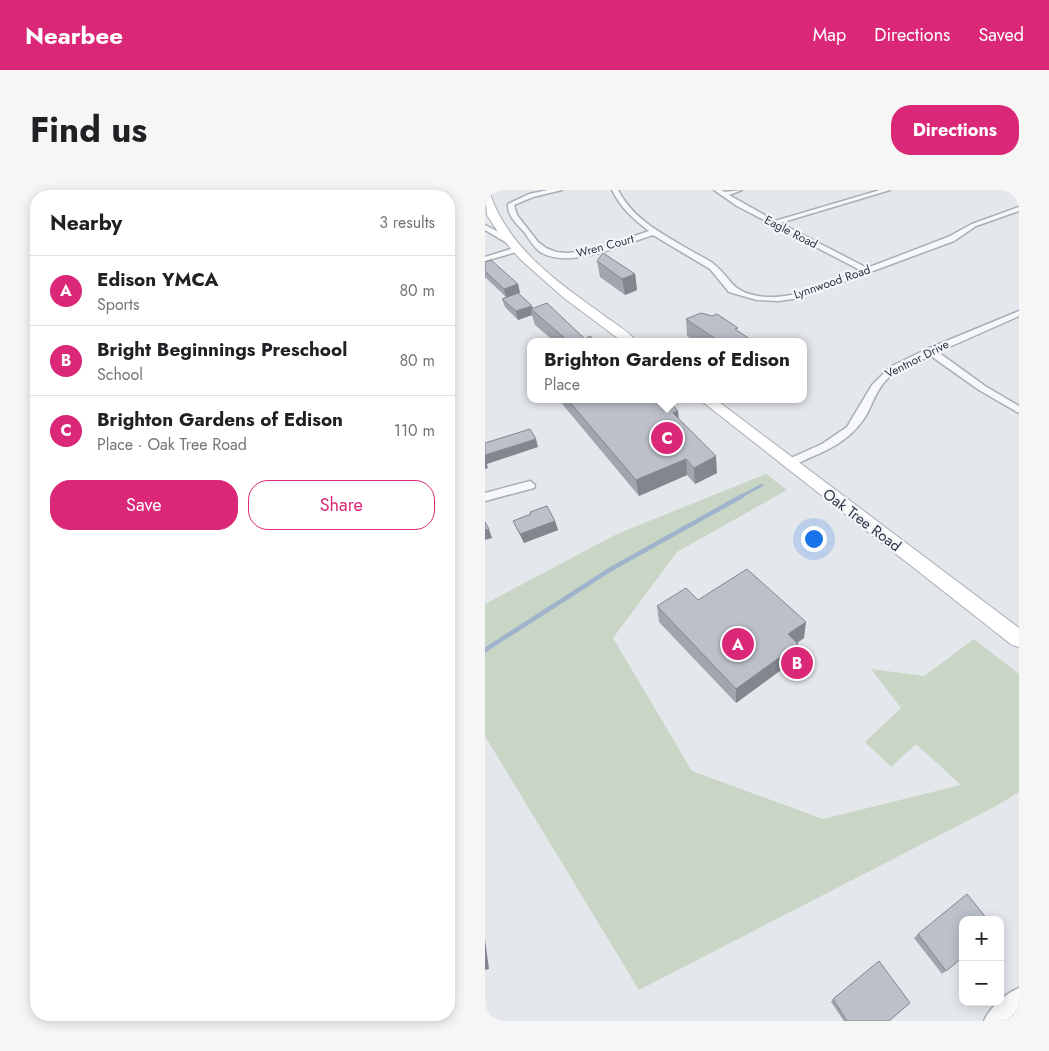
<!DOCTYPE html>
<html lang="en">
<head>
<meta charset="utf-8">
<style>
	:root { --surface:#fff; --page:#f6f6f6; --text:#202124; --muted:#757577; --line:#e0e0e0; --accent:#db2777 }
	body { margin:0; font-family:Jost,sans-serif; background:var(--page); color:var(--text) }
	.controls { position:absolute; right:15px; bottom:15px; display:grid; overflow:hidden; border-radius:10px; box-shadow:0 2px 12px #0003 }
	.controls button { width:45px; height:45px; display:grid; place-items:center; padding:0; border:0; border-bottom:1px solid var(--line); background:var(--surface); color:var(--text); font:25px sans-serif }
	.you { position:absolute; left:328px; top:348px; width:18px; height:18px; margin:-12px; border:4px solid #fff; border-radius:50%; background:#1a73e8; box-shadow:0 0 0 8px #1a73e833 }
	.badge { display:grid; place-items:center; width:32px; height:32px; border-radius:50%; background:var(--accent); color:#fff; font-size:16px; font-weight:700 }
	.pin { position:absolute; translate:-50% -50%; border:2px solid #fff; box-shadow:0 1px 5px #0006 }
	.popup { position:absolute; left:42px; top:148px; width:280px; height:65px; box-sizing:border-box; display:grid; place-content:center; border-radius:10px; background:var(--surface); filter:drop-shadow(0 1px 4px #0005); font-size:16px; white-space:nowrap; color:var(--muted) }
	.popup b { font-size:19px; color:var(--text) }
	.popup::after { content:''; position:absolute; left:50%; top:100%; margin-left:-10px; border:10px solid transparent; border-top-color:var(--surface) }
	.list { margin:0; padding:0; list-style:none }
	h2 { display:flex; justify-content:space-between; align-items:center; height:65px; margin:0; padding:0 20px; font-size:21px }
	h2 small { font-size:16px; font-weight:400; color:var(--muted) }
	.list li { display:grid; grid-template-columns:32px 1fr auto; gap:15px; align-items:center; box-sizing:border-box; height:70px; padding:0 20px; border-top:1px solid var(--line) }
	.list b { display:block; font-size:19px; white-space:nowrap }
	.list p { margin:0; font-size:16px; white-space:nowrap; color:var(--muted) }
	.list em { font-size:16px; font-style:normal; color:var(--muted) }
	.actions { display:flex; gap:10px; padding:15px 20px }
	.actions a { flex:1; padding:11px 0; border:1px solid var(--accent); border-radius:20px; text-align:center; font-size:18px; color:var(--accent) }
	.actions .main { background:var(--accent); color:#fff }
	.map { position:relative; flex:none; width:534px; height:831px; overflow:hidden; border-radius:20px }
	header { display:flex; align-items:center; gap:30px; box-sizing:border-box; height:70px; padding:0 25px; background:var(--accent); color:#fff }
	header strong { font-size:24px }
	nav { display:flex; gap:28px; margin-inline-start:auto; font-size:18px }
	.intro { display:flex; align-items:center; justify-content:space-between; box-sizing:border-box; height:120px; padding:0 30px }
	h1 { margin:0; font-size:35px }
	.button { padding:12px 22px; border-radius:20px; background:var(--accent); color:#fff; font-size:18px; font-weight:700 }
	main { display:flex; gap:30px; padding:0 30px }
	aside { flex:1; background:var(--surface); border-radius:20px; box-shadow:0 2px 12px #0003 }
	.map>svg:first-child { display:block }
	.green { fill:#c9d6c5 }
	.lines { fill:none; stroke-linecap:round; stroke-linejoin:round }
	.stream-far1 { stroke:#9fb4cc; stroke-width:3 }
	.stream { stroke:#9fb4cc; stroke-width:4.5 }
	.street-casing { stroke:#a9aeb7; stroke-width:3 }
	.secondary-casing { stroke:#a9aeb7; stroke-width:2 }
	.street { fill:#f7f8fa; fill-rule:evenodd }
	.secondary { fill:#fff; fill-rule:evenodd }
	.wall { fill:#a1a5ae }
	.shaded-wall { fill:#83868d }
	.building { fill:#bbc0ca; stroke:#83868d }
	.labels { text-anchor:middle; stroke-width:4.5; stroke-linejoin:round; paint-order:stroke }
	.far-street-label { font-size:12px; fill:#2b3445; stroke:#f4f6f9 }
	.street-label { font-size:15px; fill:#2b3445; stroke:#f4f6f9 }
</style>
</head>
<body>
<header>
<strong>Nearbee</strong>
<nav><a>Map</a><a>Directions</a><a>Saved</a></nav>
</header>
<div class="intro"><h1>Find us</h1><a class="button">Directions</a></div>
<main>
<aside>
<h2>Nearby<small>3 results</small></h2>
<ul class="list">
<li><span class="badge">A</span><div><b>Edison YMCA</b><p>Sports</p></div><em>80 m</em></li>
<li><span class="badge">B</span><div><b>Bright Beginnings Preschool</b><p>School</p></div><em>80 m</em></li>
<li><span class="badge">C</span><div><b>Brighton Gardens of Edison</b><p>Place · Oak Tree Road</p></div><em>110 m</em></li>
</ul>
<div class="actions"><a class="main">Save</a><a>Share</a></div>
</aside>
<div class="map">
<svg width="534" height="831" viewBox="0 0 534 831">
	<rect width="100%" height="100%" fill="#e4e7ec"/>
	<polygon class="green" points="281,284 302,300 192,362 128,448 207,581 338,629 476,595 431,554 406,577 380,552 416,518 386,479 439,486 489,449 534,484 534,602 513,615 154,800 0,546 0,414 132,344"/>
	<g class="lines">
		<polyline class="stream-far1" points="255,307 277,295"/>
		<polyline class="stream" points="0,460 126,379 257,306"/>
		<g class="street-casing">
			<g id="street">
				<path d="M63,0h14l-29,7 -19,8 3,10 21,27 8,6 10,4 12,1 29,-4 52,-18c-16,-12 -28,-23 -37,-41h6c16,31 47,45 75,62 7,4 17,8 23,14 17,15 15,25 42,30 35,6 71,-14 102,-26l-123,-64 -23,-16h7l4,2 17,-2 -13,5 46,26 105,-31h10l-110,33 87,45 81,-31 24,-13 47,-17v4l-43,15 -22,15 -154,57 -22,3 -21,-1 -28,-8 -19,-23 -57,-34c-29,9 -86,36 -114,16 -6,-5 -10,-12 -14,-18 -8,-9 -18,-17 -17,-29l21,-10z"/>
				<polygon points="0,35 28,49 29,51 22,53 0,40"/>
				<polygon points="32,57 35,57 35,61 0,71 0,67"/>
				<path d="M534,121v5l-81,36 47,34 34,20v7l-40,-23 -48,-34c-14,6 -30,10 -41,20 -11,10 -16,23 -22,36 -13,24 -34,36 -59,46 -7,3 -17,10 -25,7v-4l38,-17 25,-17 25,-42 18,-18 37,-18z"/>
				<polygon points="45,291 50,295 49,298 0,311 0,303"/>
				<path d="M534,798v21l-12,12h-23c5,-13 22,-28 35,-33z"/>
			</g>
		</g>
		<g class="secondary-casing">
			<g id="secondary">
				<path d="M0,1l5,3c18,52 64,86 108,117 12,10 30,19 39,31h-14l-59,-44 -44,-39 -18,-21 -15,-23z"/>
				<polygon points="214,209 230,209 534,438 534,457 527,455"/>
			</g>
		</g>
		<use href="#street" class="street"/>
		<use href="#secondary" class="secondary"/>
	</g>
	<g class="wall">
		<polygon points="112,71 150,84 152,100 140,105 115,87"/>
		<polygon points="0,72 33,94 35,103 33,103 47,116 48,118 100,149 112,152 70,152 50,135 47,125 33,130 20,117 17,109 21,107 1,88 0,88"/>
		<polygon points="201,129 253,141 269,152 211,152 202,146"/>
		<polygon points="73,209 182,209 194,229 232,283 210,294 202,285 154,306"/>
		<polygon points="45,322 70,331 73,340 39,353 28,331 46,324"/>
		<polygon points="213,410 319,448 312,453 313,454 311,469 251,513 174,432 172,416"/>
		<polygon points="433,744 478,767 457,784 429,748"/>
		<polygon points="348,809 404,831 359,831 346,812"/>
	</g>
	<g class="shaded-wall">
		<polygon points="150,84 152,100 140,105 137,89"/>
		<polygon points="33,94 35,103 21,107 19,99"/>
		<polygon points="47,116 48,121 46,119 47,125 33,130 31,121"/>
		<polygon points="193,221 195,237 188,223"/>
		<polygon points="51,249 53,257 2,274 3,278 0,279 0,265"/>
		<polygon points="231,266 232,283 210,294 209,278"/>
		<polygon points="201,269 202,285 154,306 151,290"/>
		<polygon points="70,331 73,340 39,353 35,344"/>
		<polygon points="4,339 7,348 0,350 0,340"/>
		<polygon points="321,432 319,448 302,460 303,444"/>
		<polygon points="313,454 311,469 251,513 251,499"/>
		<polygon points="0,749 4,779 0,780"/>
	</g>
	<g class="building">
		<polygon points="118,63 150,84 137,89 112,71"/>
		<polygon points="6,70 33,94 19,99 0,81 0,72"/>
		<polygon points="33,103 47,116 31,121 17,109"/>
		<polygon points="62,113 100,149 105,146 112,152 84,152 46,119"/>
		<polygon points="216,123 227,126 232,124 253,138 250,139 269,152 235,152 201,129"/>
		<polygon points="82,209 182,209 193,221 188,223 231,266 209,278 201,269 151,290"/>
		<polygon points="45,239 51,249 0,265 0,253"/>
		<polygon points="62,316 70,331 35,344 28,331 46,324 45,322"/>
		<polygon points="0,332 4,339 0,340"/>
		<polygon points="262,379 321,432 303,444 313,454 251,499 172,416 201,398 213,410"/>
		<polygon points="482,704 503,730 478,730 478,767 461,781 433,744"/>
		<polygon points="394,771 425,813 404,831 362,831 348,809"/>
	</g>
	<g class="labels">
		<g class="far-street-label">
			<text transform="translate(306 42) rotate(27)" y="4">Eagle Road</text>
			<text transform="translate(120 56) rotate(-15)" y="4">Wren Court</text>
			<text transform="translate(347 92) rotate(-19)" y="4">Lynnwood Road</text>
			<text transform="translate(432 169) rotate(-27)" y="4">Ventnor Drive</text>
		</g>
		<g class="street-label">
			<text transform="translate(377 330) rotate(37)" y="5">Oak Tree Road</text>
		</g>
	</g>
</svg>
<div class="controls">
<button>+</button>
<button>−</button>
</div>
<div class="you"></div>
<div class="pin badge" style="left:253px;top:454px">A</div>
<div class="pin badge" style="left:312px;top:473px">B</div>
<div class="pin badge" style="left:182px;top:248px">C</div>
<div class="popup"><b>Brighton Gardens of Edison</b>Place</div>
</div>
</main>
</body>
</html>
